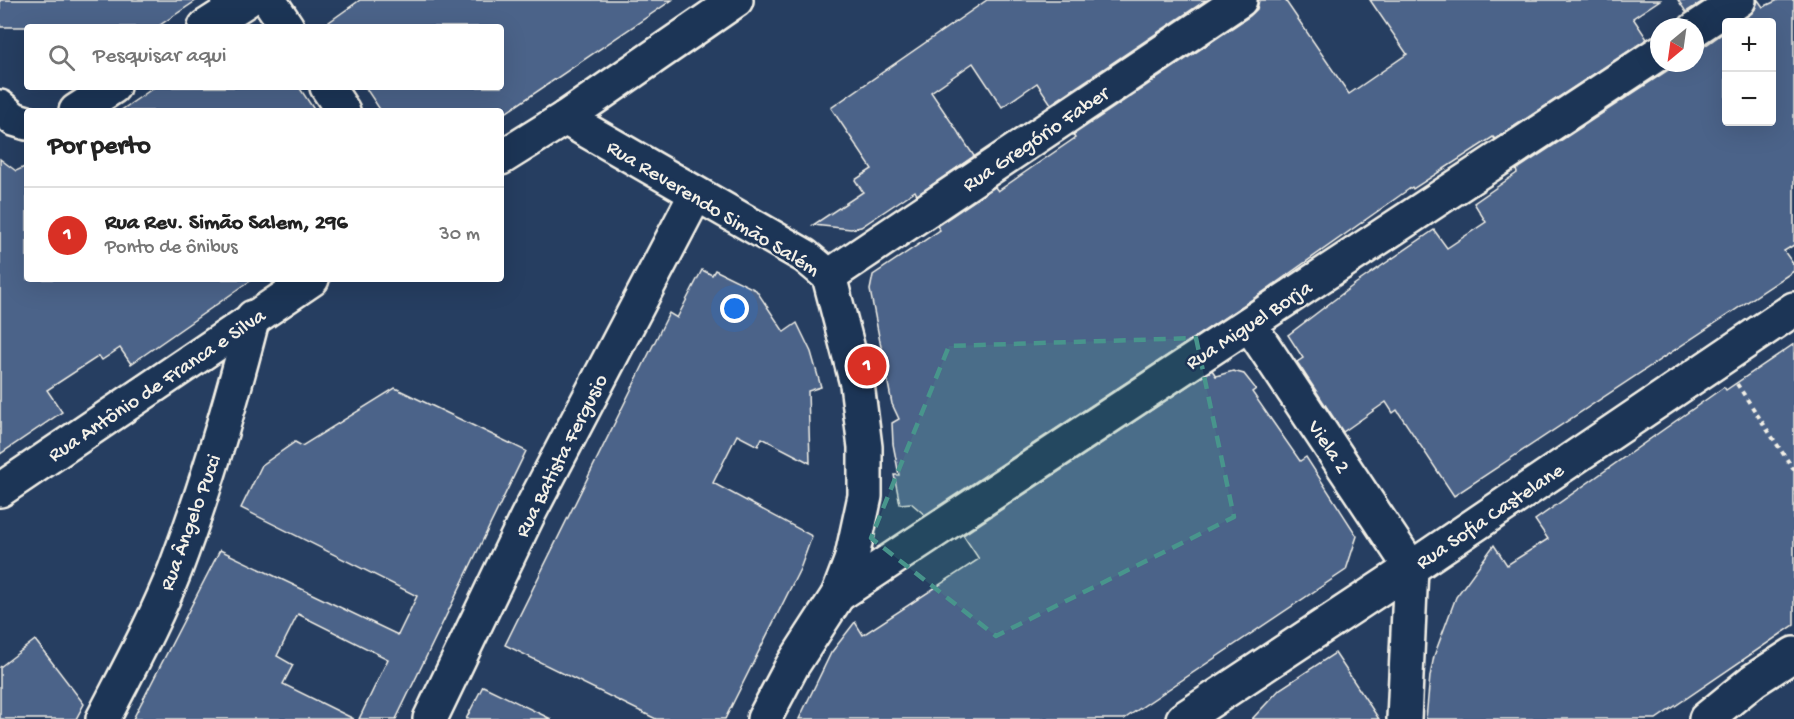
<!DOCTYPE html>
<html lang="pt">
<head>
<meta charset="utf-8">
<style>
	:root { --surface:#fff; --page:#f2f2f2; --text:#222; --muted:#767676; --line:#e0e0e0; --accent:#d93025 }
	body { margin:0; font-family:"Gochi Hand",sans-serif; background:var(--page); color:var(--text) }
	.controls { position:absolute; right:18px; top:18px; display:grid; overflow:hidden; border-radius:6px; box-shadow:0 6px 24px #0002 }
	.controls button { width:54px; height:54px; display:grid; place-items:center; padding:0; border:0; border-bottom:2px solid var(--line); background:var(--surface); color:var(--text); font:30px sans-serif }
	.compass { position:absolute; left:1650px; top:18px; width:54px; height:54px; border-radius:50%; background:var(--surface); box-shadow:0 6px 24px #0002; rotate:209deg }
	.you { position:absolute; left:735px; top:309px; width:21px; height:21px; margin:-15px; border:4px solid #fff; border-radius:50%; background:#1a73e8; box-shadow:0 0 0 9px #1a73e833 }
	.badge { display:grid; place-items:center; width:39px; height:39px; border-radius:50%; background:var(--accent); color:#fff; font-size:20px; font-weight:700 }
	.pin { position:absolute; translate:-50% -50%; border:3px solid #fff; box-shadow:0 2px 6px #0006 }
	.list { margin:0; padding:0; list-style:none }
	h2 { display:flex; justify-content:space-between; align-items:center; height:78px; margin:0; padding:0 24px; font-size:26px }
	h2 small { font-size:20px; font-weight:400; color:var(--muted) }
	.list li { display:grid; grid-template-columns:39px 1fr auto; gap:18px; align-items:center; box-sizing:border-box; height:96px; padding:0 24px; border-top:2px solid var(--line) }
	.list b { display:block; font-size:22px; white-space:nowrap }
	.list p { margin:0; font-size:20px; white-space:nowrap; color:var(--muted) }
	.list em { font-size:20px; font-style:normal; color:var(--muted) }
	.icon { flex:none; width:33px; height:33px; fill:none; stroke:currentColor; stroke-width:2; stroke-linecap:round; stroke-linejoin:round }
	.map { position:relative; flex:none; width:1794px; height:719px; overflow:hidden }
	.search { position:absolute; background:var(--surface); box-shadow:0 6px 24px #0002; left:24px; top:24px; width:480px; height:66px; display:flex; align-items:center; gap:15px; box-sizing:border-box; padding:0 21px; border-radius:6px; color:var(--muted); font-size:22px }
	.panel { position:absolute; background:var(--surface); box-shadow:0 6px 24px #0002; left:24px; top:108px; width:480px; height:174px; border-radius:6px }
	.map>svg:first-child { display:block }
	.building { fill:#4c6489; stroke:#f4f1e8; stroke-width:1.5 }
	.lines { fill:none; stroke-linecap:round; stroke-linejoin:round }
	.street-casing { stroke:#f4f1e8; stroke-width:38 }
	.secondary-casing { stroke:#f4f1e8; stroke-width:38 }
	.path { stroke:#f4f1e8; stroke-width:4; stroke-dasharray:4.5 4.5; stroke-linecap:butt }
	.street { stroke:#1d3557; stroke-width:33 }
	.secondary { stroke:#1d3557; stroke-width:33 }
	.marked { fill:#48958c; fill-opacity:0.2; stroke:#48958c; stroke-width:4.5; stroke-dasharray:12 8; stroke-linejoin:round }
	.labels { text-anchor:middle; stroke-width:5; stroke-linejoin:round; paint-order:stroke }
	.street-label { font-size:21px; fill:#f4f1e8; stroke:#1d3557 }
</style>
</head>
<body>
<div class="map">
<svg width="1794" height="719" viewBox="0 0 1794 719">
	<rect width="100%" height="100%" fill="#263e61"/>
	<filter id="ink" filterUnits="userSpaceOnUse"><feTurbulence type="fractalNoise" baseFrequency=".0167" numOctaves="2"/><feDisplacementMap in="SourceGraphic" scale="12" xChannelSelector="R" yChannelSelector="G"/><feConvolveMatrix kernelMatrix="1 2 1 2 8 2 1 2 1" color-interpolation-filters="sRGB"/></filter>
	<g filter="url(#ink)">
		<g class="building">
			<polygon points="0,0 197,0 157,27 0,27"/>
			<polygon points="360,0 672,0 501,116 501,111 381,111 365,87 501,87 501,27 322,27"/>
			<polygon points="987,0 1206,0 1051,104 1037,83 1002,107 973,63 931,92 974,156 917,195 915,191 861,227 851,229 813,225 863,192 855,180 872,169 831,108"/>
			<polygon points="1259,0 1285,0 1349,94 1407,54 1370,0 1660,0 1633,18 1647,39 1495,139 1493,137 1413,189 1412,187 1256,297 925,515 911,503 900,504 894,475 899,475 893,444 892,423 899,419 892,404 870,290 873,275 940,230 937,226 995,187 998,191 1037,164 1075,138 1073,135 1250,16 1257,9"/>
			<polygon points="1678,0 1705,0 1686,12"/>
			<polygon points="1758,0 1763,7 1778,0 1794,0 1794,245 1784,251 1794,265 1794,271 1454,496 1397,410 1393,413 1386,402 1343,432 1297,362 1303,358 1288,335 1355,284 1434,230 1447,248 1486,222 1474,203 1517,173 1516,170 1668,70 1680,63 1695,63 1695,53 1726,31 1726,122 1772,122 1772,22 1739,22 1755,9"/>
			<polygon points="155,87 299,87 315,111 120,111"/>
			<polygon points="0,159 16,171 27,166 27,279 253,279 131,364 120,348 102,360 99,356 47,390 62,412 0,454"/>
			<polygon points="702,270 712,275 715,270 756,290 784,332 797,323 811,352 821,387 808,391 810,463 762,438 758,446 737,435 713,483 812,536 800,569 725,719 656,719 505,645 669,313 677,318"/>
			<polygon points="1794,344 1794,625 1656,719 1426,719 1430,676 1434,656 1456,597 1494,545 1507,565 1548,539 1535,520 1724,387 1726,390"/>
			<polygon points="1212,370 1216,376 1233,371 1244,374 1256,389 1252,392 1300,461 1306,457 1357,536 1346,570 1124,719 799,719 831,653 855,622 863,635 979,559 963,535"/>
			<polygon points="395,388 526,451 396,719 359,719 388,659 298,614 277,656 293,665 283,684 354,719 133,719 220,550 398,635 417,596 241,508 262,465 295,442 302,446"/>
			<polygon points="35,640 84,704 76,719 0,719 0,667"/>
			<polygon points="1335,653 1379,719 1252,719 1280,689"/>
			<polygon points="483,686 551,719 466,719"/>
		</g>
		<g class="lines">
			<g class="street-casing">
				<g id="street">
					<polyline points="269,0 287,27"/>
					<polyline points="205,27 247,0"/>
					<polyline points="1695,29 1739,0"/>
					<polyline points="327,87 343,111"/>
					<polyline points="0,107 14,119 27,123"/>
					<polyline points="76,111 113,87"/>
					<polyline points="565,118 805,256 829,276 857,384 865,447 865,496 851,561 838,595 792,666 764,719"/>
					<polyline points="829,276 1240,0"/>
					<polyline points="1249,324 1411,568 1404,719"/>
					<polyline points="838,595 1659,53"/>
					<path d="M103,719c25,-49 52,-98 72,-149 31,-82 56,-167 78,-253"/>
					<polyline points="430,719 527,517 696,194"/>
					<polyline points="1183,719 1411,568 1794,309"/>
					<polyline points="1706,719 1754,680 1794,654"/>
				</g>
			</g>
			<g class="secondary-casing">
				<g id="secondary">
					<polyline points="501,158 565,118 736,0"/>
					<polyline points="0,490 312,279"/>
				</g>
			</g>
			<polyline class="path" points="1737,384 1794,470"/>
			<use href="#street" class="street"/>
			<use href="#secondary" class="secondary"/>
		</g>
	</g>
	<path class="marked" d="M1196,338l38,179 -238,119 -125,-98 78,-192z"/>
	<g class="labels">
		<g class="street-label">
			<text transform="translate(1035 138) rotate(-34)" y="7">Rua Gregório Faber</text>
			<text transform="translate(714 207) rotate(31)" y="7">Rua Reverendo Simão Salém</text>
			<text transform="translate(1248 324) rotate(-33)" y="7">Rua Miguel Borja</text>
			<text transform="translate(156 384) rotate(-34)" y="7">Rua Antônio de Franca e Silva</text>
			<text transform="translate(1330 446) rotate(56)" y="7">Viela 2</text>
			<text transform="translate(560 455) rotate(-63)" y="7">Rua Batista Fergusio</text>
			<text transform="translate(1489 515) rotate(-34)" y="7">Rua Sofia Castelane</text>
			<text transform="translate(189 522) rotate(-70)" y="7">Rua Ângelo Pucci</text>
		</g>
	</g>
</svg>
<div class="controls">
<button>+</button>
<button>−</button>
</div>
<svg class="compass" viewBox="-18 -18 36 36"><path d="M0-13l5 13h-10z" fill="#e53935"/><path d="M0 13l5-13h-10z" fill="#767676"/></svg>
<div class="you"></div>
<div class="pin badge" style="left:867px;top:366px">1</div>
<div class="search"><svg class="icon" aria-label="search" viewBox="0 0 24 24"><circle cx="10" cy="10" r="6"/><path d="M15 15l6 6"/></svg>Pesquisar aqui</div>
<section class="panel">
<h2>Por perto<small></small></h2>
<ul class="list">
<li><span class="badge">1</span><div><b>Rua Rev. Simão Salem, 296</b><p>Ponto de ônibus</p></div><em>30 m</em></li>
</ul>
</section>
</div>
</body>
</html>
